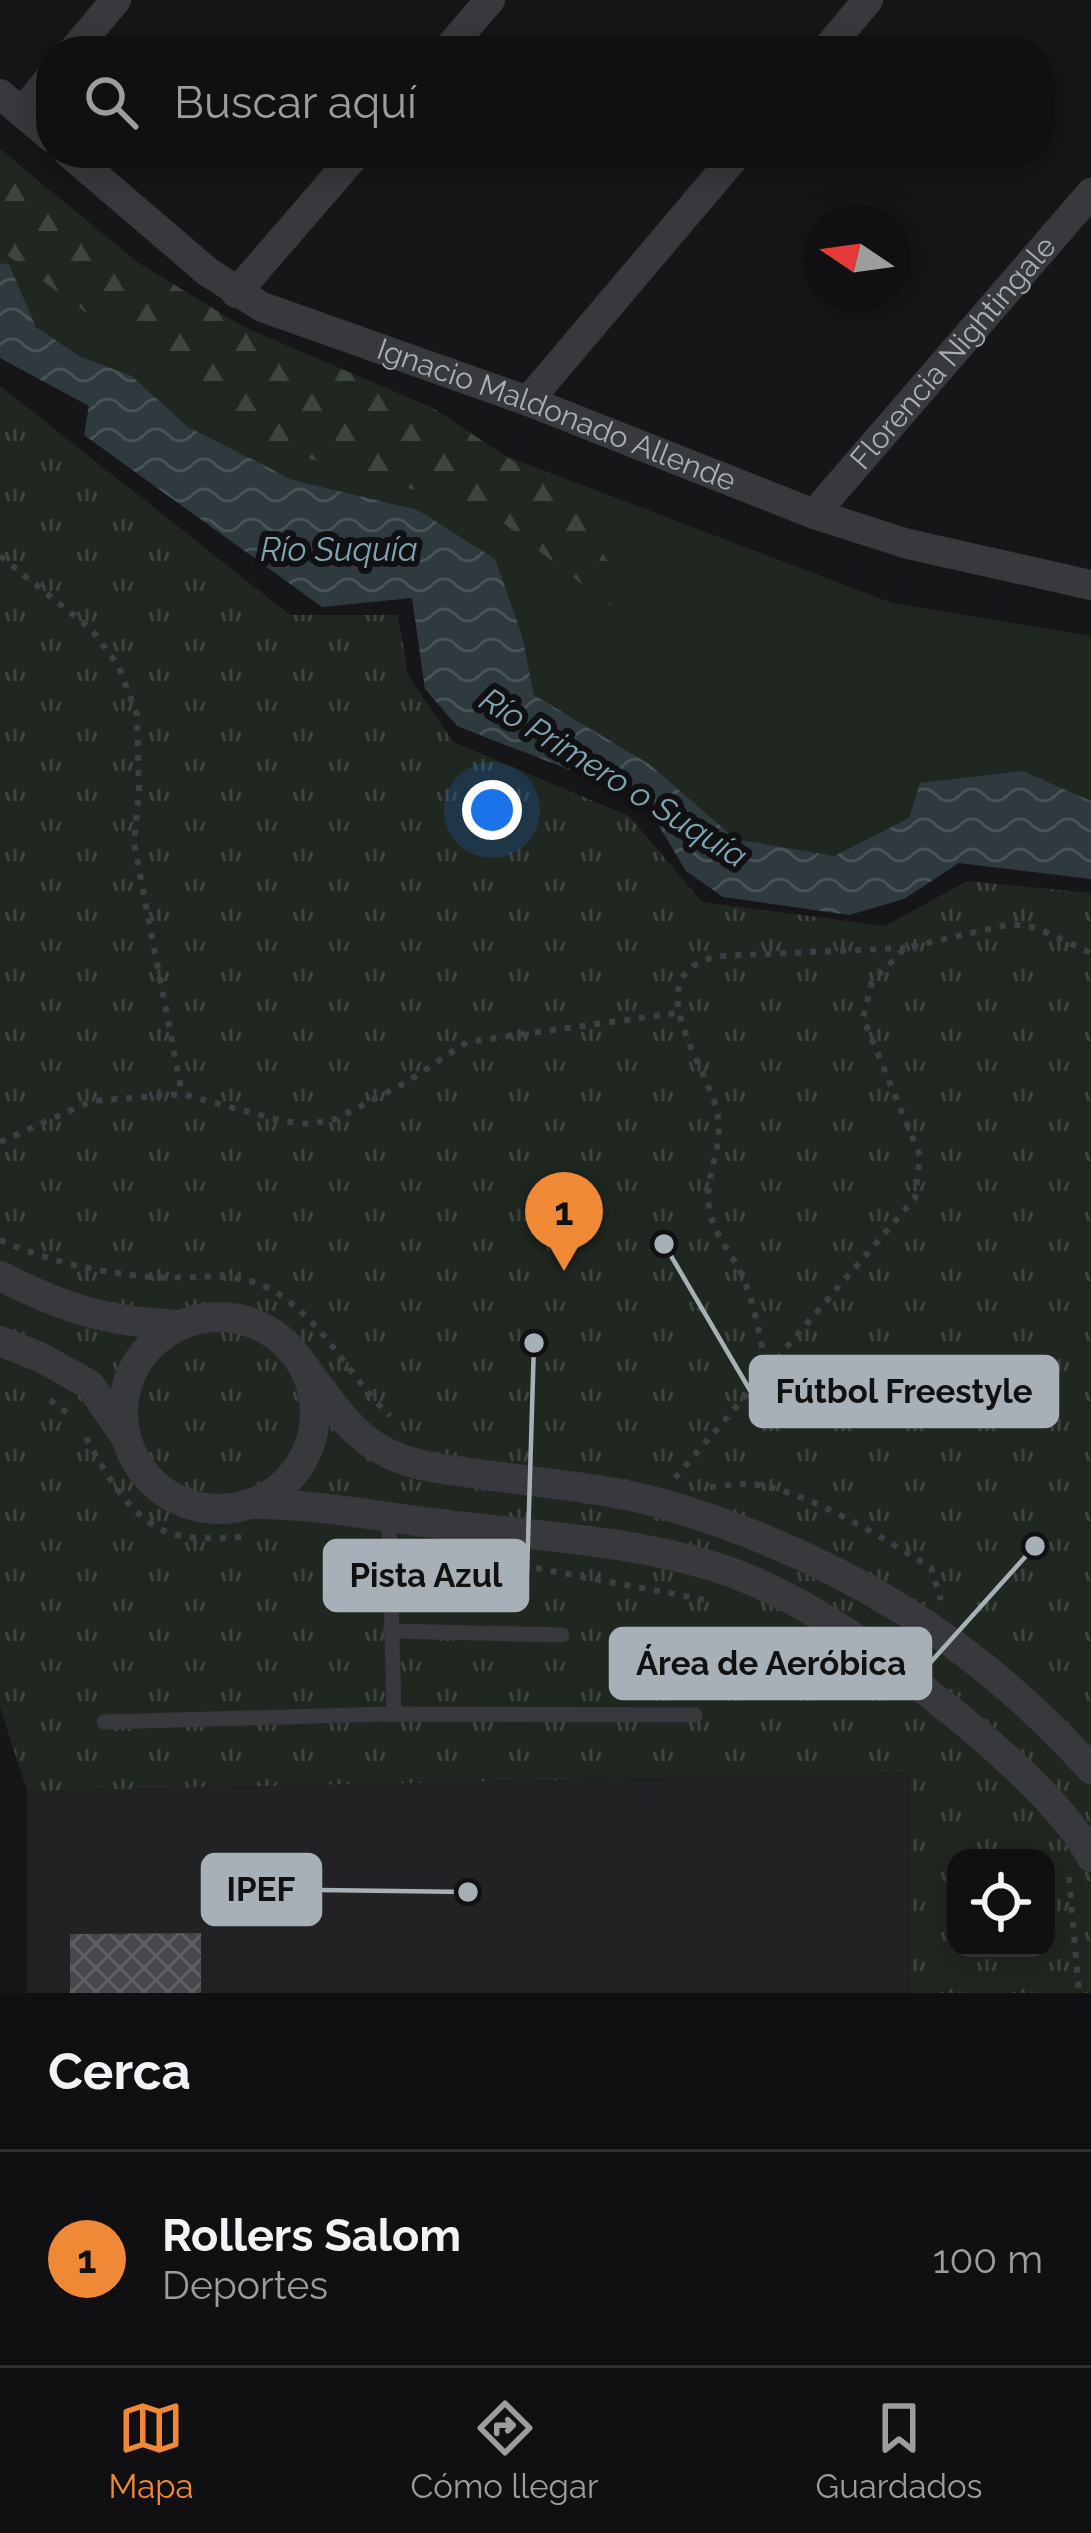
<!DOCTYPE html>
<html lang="es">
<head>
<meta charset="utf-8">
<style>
	:root { --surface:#101012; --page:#19191b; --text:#f1f3f6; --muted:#9c9d9f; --line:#303032; --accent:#ef8936 }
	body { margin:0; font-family:Raleway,sans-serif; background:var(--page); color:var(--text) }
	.controls { position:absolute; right:36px; bottom:36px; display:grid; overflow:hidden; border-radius:24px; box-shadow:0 6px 30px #0003 }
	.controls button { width:108px; height:108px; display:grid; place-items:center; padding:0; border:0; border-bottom:3px solid var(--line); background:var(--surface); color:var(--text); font:60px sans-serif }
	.compass { position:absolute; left:803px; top:204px; width:108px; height:108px; border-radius:50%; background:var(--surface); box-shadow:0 6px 30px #0003; rotate:283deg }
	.you { position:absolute; left:492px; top:810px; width:42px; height:42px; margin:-30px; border:9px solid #fff; border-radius:50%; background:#1a73e8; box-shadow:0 0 0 18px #1a73e833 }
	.badge { display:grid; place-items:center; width:78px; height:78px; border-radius:50%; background:var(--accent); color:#111; font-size:39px; font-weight:700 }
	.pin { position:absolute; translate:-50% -99px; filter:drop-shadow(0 3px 6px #0008) }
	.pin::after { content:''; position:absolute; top:63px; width:42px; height:36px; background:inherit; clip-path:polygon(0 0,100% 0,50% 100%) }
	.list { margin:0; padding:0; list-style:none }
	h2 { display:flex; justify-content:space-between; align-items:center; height:156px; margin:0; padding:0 48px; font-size:51px }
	h2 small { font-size:39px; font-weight:400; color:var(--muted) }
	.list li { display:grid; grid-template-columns:78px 1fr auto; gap:36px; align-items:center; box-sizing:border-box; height:216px; padding:0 48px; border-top:3px solid var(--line) }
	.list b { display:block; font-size:45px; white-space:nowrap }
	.list p { margin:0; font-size:39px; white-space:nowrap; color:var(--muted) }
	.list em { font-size:39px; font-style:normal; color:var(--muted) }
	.icon { flex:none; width:66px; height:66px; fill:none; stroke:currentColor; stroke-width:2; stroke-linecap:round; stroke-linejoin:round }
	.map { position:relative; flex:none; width:1091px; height:1993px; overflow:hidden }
	.search { position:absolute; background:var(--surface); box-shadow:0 6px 30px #0003; left:36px; right:36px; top:36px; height:132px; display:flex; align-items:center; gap:30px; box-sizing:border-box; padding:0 42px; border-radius:48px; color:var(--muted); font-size:45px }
	.sheet { height:372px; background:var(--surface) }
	nav { display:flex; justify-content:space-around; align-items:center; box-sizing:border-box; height:168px; border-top:3px solid var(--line); background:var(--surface); font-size:33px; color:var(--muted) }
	nav a { display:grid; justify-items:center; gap:6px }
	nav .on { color:var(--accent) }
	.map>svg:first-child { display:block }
	.built { fill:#222225 }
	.grass { fill:#202720 }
	.forest { fill:url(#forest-firs) }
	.park { fill:url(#park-tufts); fill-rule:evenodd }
	.water { fill:url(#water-waves) }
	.building { fill:url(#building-cross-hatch) }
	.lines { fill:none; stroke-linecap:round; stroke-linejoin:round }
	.path { stroke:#3d4043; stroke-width:6; stroke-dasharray:6 9; stroke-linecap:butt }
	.service { stroke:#37393c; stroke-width:15 }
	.minor { stroke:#37393c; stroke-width:30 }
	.labels { text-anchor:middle; stroke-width:12; stroke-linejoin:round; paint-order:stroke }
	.street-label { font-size:30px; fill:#a8b0b7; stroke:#111113 }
	.water-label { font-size:33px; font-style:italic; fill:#7fa5b2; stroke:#111113 }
	.leader { fill:none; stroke:#a8b0b7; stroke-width:4.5 }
	.callout-dot { fill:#a8b0b7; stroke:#111113; stroke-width:4.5 }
	.callout { fill:#a8b0b7; stroke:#a8b0b7; stroke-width:4.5 }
	.callout-label { font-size:33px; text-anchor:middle; font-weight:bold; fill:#111 }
</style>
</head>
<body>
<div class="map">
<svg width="1091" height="1993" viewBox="0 0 1091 1993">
	<defs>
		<pattern id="forest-firs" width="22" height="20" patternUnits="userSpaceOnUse" patternTransform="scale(3)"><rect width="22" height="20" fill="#202720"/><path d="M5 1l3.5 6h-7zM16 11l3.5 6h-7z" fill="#3e443e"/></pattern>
		<pattern id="park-tufts" width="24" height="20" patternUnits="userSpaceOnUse" patternTransform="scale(3)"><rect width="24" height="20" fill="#202720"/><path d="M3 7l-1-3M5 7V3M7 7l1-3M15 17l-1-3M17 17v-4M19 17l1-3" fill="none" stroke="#3e443e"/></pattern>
		<pattern id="water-waves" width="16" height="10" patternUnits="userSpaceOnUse" patternTransform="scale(3)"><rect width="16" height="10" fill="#2e3a3d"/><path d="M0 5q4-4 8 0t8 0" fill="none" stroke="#495457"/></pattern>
		<pattern id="building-cross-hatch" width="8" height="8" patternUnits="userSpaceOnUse" patternTransform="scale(3)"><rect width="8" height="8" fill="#45474b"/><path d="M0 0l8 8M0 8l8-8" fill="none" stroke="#5d5f63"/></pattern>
	</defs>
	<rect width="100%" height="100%" fill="#161618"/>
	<polygon class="built" points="911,1773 910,1993 27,1993 27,1791"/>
	<polygon class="grass" points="0,168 314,383 892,603 1091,636 1091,801 1023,771 910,818 834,856 736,839 649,764 534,695 522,635 494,559 418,510 293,480 188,427 132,376 79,356 36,327 9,264 0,263"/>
	<polygon class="forest" points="0,149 137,262 242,326 433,408 566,496 662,646 489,512 273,448 0,250"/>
	<path class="park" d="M0,386l290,229h108l10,60 45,67 176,74 73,86 183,24 82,-45 124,12v1100h-181v-220l-883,18 -27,-84zM956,1858h90v90h-90z"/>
	<polygon class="water" points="0,263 9,264 36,327 79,356 132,376 188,427 293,480 418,510 495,559 522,635 534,695 649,764 736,839 834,856 909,818 920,783 1023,771 1091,801 1091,879 959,863 904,899 849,915 723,897 686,871 642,798 457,726 425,689 412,598 322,607 84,435 89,406 0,358"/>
	<polygon class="building" points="201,1933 201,1993 70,1993 70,1934"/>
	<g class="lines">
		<g class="path">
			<polyline points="0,556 92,630 119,667 137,715 139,789 134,843 182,1094"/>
			<polyline points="0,1142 92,1101 182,1094 282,1121 310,1124 336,1119 407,1082 467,1042 676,1013"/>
			<path d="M0,1240c47,21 100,33 152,37 40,3 82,-8 118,12 54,30 77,86 120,127"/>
			<polyline points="767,1370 915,1198 920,1156 863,1018 872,982 905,948 1011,924 1037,928 1091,953"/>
			<polyline points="50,1400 73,1417"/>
			<path d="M86,1438c20,35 45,84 87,96 23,7 53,3 76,3"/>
			<path d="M675,1478l92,-107c-7,-32 -12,-68 -26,-98 -11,-22 -28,-40 -32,-65 -5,-31 14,-59 9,-91 -6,-47 -89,-144 2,-161l185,-8"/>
			<path d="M710,1487c16,-1 32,-5 48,-2 50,7 130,55 173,83l10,32"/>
			<polyline points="536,1568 711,1601"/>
			<polyline points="1069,1877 1079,1993"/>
		</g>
		<g class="service">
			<polyline points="389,1518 394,1714"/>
			<polyline points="390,1631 562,1635"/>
			<polyline points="104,1722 394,1714 695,1715"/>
		</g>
		<g class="minor">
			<polyline points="73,51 116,0"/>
			<polyline points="446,51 490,0"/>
			<polyline points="825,51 868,0"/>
			<polyline points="0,94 51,137"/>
			<polyline points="22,112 51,77"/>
			<path id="s1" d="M69,153l139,119 54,35 266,94 286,113 94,30 183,41"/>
			<polyline points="236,293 357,153"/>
			<polyline points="528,401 738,153"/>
			<path id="s2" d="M814,514l277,-321"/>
			<path d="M0,1276c66,33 106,46 181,49"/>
			<circle cx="219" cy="1413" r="96"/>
			<polyline points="0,1341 42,1358 90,1385 125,1436"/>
			<path d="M297,1357c24,30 46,69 78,89 29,19 64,23 97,27 65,10 134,14 198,33 168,51 304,133 421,263"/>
			<path d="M249,1504c68,-1 133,14 200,21 87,11 178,15 263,41 95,29 179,96 255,158 37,31 103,90 124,133"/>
		</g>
	</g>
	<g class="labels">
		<g class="street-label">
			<text dy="10" stroke="none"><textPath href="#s2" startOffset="213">Florencia Nightingale</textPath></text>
			<text dy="10" stroke="none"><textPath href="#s1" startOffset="561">Ignacio Maldonado Allende</textPath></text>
		</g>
		<g class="water-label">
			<text x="339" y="561">Río Suquía</text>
			<text transform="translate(614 777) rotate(32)" y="12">Río Primero o Suquía</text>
		</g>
	</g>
	<path class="leader" d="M664 1244L751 1392M534 1343L527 1575M1035 1546L930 1663M468 1892L320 1890"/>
	<g class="callout-dot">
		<circle cx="664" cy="1244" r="12"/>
		<circle cx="534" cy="1343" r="12"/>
		<circle cx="1035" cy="1546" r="12"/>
		<circle cx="468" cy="1892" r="12"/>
	</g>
	<g class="callout">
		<rect x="751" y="1357" width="306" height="69" rx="12"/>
		<rect x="325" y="1541" width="202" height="69" rx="12"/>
		<rect x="611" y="1629" width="319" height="69" rx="12"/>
		<rect x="203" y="1855" width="117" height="69" rx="12"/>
	</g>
	<g class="callout-label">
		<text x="904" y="1403">Fútbol Freestyle</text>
		<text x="426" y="1587">Pista Azul</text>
		<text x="771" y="1675">Área de Aeróbica</text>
		<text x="261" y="1901">IPEF</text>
	</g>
</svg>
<div class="controls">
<button><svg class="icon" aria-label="locate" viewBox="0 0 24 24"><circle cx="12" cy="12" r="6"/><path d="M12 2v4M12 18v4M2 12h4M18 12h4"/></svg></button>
</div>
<svg class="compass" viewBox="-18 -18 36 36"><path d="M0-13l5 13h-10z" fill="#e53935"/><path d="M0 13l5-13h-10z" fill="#9c9d9f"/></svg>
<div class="you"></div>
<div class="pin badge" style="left:564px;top:1271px">1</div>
<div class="search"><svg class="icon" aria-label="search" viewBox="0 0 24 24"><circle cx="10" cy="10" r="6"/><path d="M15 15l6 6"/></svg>Buscar aquí</div>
</div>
<section class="sheet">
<h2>Cerca<small></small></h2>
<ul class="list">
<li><span class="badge">1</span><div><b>Rollers Salom</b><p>Deportes</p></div><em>100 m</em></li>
</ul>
</section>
<nav>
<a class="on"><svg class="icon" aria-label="map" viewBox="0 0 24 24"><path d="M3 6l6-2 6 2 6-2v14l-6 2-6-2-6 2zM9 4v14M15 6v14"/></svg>Mapa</a>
<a><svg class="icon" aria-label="directions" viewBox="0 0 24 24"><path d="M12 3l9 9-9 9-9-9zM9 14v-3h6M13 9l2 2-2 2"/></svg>Cómo llegar</a>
<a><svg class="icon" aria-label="saved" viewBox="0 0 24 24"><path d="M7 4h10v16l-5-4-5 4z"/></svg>Guardados</a>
</nav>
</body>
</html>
